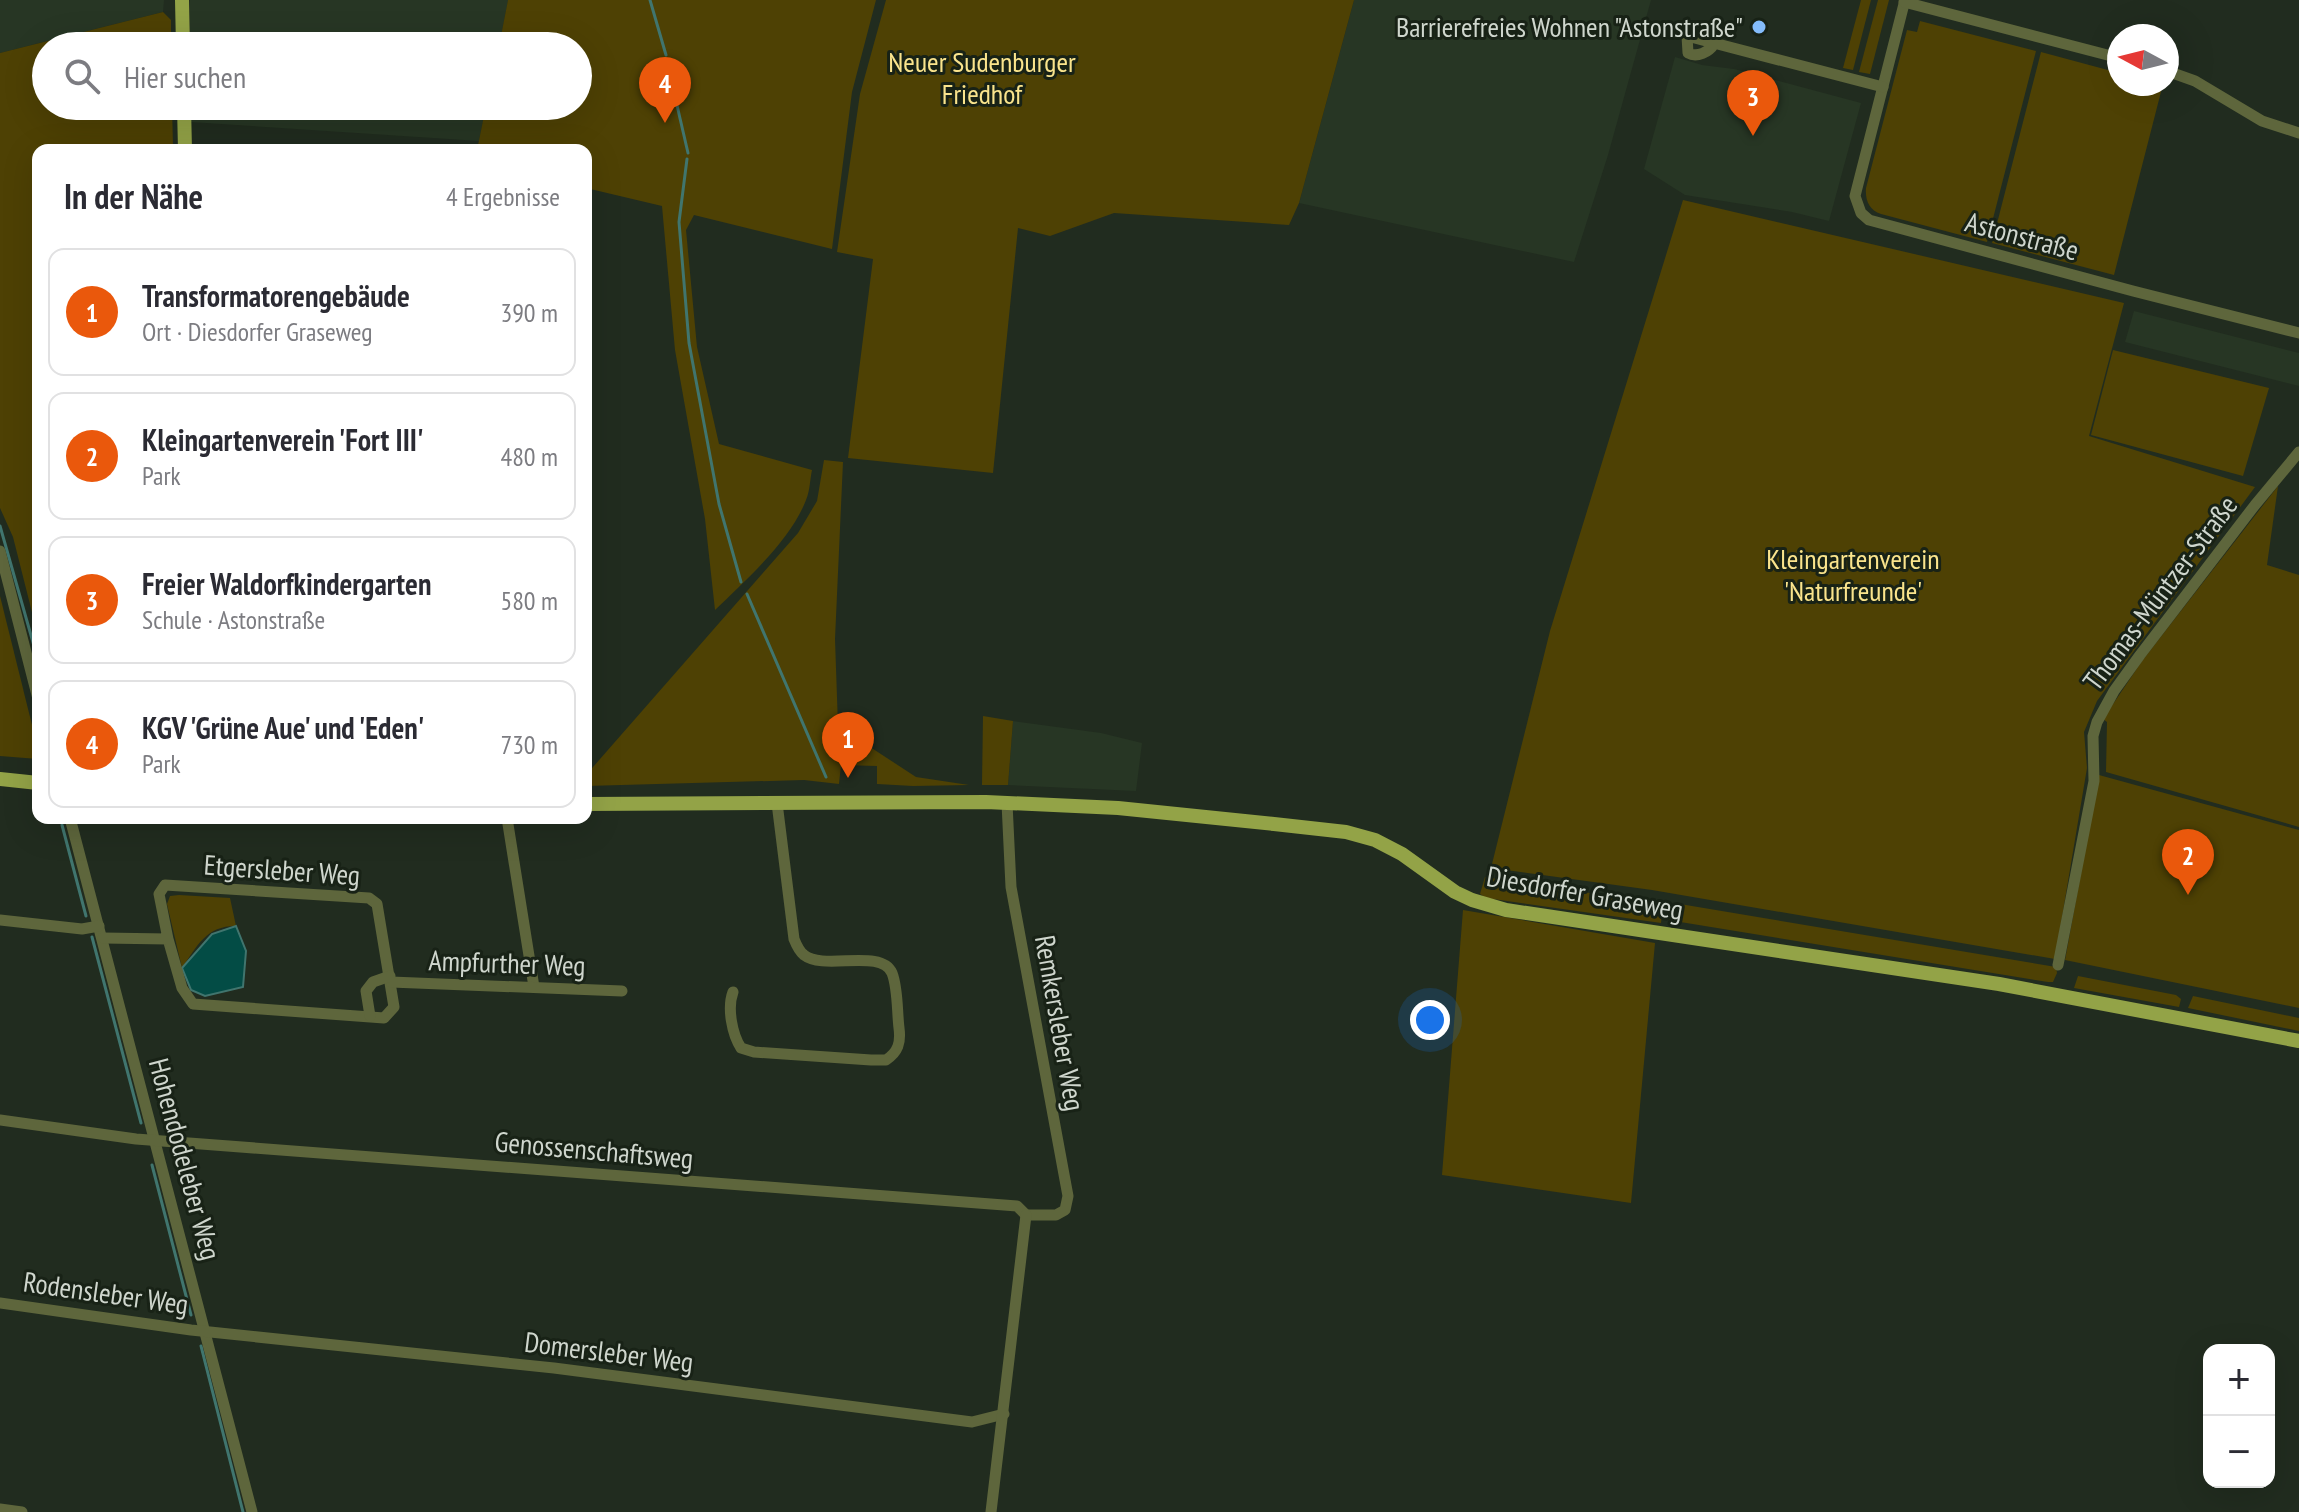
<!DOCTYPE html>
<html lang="de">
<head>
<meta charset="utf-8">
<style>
	:root { --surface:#fff; --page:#f2f2f3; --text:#2b2b33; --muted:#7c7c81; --line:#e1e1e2; --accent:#ea580c }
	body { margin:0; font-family:"PT Sans Narrow",sans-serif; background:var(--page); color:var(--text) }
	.controls { position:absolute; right:24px; bottom:24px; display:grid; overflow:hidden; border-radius:16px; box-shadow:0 8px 32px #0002 }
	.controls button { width:72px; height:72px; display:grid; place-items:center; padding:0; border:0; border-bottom:2px solid var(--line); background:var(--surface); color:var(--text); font:40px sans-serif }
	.compass { position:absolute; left:2107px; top:24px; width:72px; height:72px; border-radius:50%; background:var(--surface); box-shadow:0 8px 32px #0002; rotate:277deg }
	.you { position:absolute; left:1430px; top:1020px; width:28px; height:28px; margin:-20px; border:6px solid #fff; border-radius:50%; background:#1a73e8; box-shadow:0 0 0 12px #1a73e833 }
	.badge { display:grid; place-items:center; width:52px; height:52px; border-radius:50%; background:var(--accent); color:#fff; font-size:26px; font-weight:700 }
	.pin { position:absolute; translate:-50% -66px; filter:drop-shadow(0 2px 4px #0008) }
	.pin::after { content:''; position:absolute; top:42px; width:28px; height:24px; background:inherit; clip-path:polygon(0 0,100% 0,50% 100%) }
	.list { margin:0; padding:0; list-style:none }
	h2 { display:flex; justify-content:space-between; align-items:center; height:104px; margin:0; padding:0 32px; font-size:34px }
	h2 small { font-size:26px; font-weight:400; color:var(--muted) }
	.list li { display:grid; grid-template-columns:52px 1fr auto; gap:24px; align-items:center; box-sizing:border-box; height:128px; margin:0 16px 16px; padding:0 16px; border:2px solid var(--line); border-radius:16px }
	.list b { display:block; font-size:30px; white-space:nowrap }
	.list p { margin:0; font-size:26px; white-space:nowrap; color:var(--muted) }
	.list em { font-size:26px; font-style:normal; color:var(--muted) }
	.icon { flex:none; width:44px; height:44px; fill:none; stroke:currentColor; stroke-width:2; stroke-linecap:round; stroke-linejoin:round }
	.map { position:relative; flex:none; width:2299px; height:1512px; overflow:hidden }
	.search { position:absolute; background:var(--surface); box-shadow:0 8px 32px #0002; left:32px; top:32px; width:560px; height:88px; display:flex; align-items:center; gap:20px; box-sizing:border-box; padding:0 28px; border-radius:44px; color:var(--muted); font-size:30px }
	.panel { position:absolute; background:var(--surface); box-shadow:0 8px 32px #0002; left:32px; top:144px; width:560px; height:680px; border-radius:16px }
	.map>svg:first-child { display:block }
	.built { fill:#273624 }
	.green { fill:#4e4104 }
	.water { fill:#034c45; stroke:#40756e; stroke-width:2 }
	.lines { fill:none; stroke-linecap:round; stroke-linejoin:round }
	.stream { stroke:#40756e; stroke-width:3 }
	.minor { stroke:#5e663c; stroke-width:11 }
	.major { stroke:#93a347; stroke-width:14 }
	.poi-dot { fill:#84bcfb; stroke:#182216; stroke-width:3 }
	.labels { text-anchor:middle; stroke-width:6; stroke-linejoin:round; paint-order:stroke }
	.poi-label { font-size:28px; fill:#cfd6cd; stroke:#182216; text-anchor:end }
	.park-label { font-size:28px; fill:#fae48c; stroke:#182216 }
	.street-label { font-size:28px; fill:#cfd6cd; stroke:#182216 }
</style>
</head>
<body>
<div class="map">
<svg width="2299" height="1512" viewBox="0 0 2299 1512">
	<rect width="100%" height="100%" fill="#212c1f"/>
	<g class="built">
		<polygon points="0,0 164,0 163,12 0,53"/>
		<polygon points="190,0 508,0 508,1 499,46 190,46"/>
		<polygon points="1354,0 1651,0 1608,155 1574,262 1299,203"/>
		<polygon points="1675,57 1702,65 1734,69 1861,103 1829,221 1792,212 1685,195 1644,169"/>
		<polygon points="191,106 486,106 479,141 191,122"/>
		<polygon points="2134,311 2299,353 2299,386 2125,342"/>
		<polygon points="1013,721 1101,733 1142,743 1136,791 1008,785"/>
	</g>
	<g class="green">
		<path d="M508,0h368l-24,92 -20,157 -138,-34 -8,15 11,117 22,97 93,26c-2,9 -2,21 -6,30 -15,40 -61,81 -91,110l-10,-91 -30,-169 -13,-144 -76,-18v-38h-109l9,-44h92v-60h-79z"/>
		<polygon points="886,0 1354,0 1299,203 1289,225 1114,213 1050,236 1018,228 993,473 848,458 873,259 837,252 860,94"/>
		<polygon points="1861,0 1871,0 1853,70 1843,68"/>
		<polygon points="1878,0 1889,0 1870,74 1859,72"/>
		<polygon points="163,12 171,20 171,46 46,46 46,106 172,106 173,146 156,150 38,150 38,636 13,537 0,508 0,53"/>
		<path d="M1920,21l116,30 -49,191 -106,-28c-12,-4 -16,-14 -15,-26l41,-158 10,2z"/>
		<polygon points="2041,52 2119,73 2119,84 2163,84 2114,275 1992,243"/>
		<polygon points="1683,200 2124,303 2089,436 2255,487 2097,701 2084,732 2087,768 2055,959 1652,890 1491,868 1550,631"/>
		<polygon points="2113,350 2269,388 2243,476 2091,435"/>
		<polygon points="824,460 843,462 835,639 838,726 916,777 969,785 913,786 877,784 877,766 841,765 839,784 804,780 586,786 586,775 798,533 817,501"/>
		<polygon points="2278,486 2267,565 2299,575 2299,827 2106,772 2107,722 2103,719 2142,661"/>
		<polygon points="0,596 38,749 38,759 0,756"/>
		<polygon points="983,716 1013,721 1008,785 982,785"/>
		<polygon points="2099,775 2299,830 2299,1008 2065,960"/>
		<polygon points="1485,877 1663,904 1661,923 1486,898 1480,894"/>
		<path d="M179,895l51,3 6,28c-30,0 -38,19 -54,42l-15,-64 3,-8z"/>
		<polygon points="1674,903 2056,967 2057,973 2053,982 2048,982 1668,920 1670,906"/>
		<polygon points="1463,910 1655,943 1631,1203 1442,1175"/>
		<polygon points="2078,976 2176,995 2181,999 2179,1007 2074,988"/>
		<polygon points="2193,996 2299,1018 2299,1031 2188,1008"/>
	</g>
	<polygon class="water" points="236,926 246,951 243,987 205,996 191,990 182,968 212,934"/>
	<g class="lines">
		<g class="stream">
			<polyline points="650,0 666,55"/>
			<polyline points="667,62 688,153"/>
			<polyline points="687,159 679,222 689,343 719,504 741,582"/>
			<polyline points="0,526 38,660"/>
			<polyline points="747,594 826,777"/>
			<polyline points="62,825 86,916"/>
			<polyline points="92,937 141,1123"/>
			<polyline points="152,1165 191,1315"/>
			<polyline points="201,1346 243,1512"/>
		</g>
		<g class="minor">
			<polyline points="1905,0 1855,196 1861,213 1869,220 2133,291 2299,333"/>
			<polyline points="1904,2 2119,58"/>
			<path d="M1714,44c-5,8 -17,14 -26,9l-1,-17 196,51"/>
			<polyline points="2167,71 2195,81 2262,121 2299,133"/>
			<polyline points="0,551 38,699"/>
			<polyline points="1007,803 1011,887 1068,1196 1065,1210 1056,1215 1026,1215"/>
			<polyline points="70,818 252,1512"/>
			<polyline points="507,818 534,987"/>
			<polyline points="0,920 82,929 99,926"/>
			<polyline points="103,938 168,939 159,894 165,885 369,898 377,904 394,1007 384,1018 193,1004 182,988 168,939"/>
			<polyline points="2058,965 2094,781 2093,736 2097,722 2114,691 2140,655 2255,505 2299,452"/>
			<polyline points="391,982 622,991"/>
			<path d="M733,992c-6,16 -1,42 8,56l13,4 117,8h15c12,-8 15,-17 13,-32 -2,-16 -1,-40 -7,-55 -11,-25 -68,-2 -88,-18 -4,-3 -8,-11 -10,-16l-17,-136"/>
			<polyline points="370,1016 366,991 373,982 390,976"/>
			<polyline points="0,1120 136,1139 1017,1206 1026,1215"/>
			<polyline points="0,1303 191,1330 554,1368 972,1422 1004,1414"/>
			<polyline points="0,1509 22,1512"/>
			<polyline points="991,1512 1026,1215"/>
		</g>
		<g class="major">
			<polyline points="182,0 183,46"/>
			<polyline points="184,106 185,150"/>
			<polyline points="0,779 38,783"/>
			<polyline points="586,804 986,802 1118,808 1274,824 1346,832 1375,840 1402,854 1455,892 1472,900 1506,910 1999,984 2299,1041"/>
		</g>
	</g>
	<circle class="poi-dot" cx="1759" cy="27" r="8"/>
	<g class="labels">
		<g class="poi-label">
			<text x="1743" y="37">Barrierefreies Wohnen "Astonstraße"</text>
		</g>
		<g class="park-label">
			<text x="982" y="72">Neuer Sudenburger<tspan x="982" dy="32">Friedhof</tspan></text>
			<text x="1853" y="569">Kleingartenverein<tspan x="1853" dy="32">'Naturfreunde'</tspan></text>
		</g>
		<g class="street-label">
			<text transform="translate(2022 236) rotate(15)" y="10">Astonstraße</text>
			<text transform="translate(2160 593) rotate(-53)" y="10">Thomas-Müntzer-Straße</text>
			<text transform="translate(282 870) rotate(4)" y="10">Etgersleber Weg</text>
			<text transform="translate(1585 893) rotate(10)" y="10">Diesdorfer Graseweg</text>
			<text transform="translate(507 963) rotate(2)" y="10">Ampfurther Weg</text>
			<text transform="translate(1060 1023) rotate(80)" y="10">Remkersleber Weg</text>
			<text transform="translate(594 1150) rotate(5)" y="10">Genossenschaftsweg</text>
			<text transform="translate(185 1159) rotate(75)" y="10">Hohendodeleber Weg</text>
			<text transform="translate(106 1293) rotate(8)" y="10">Rodensleber Weg</text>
			<text transform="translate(609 1352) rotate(7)" y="10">Domersleber Weg</text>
		</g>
	</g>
</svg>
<div class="controls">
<button>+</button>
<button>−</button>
</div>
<svg class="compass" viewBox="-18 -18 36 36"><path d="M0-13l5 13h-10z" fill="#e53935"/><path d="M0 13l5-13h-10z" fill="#7c7c81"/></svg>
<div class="you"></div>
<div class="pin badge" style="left:848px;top:778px">1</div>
<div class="pin badge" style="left:2188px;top:895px">2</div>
<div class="pin badge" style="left:1753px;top:136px">3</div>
<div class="pin badge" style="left:665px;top:123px">4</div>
<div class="search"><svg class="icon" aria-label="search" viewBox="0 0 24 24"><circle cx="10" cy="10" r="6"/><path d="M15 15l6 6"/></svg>Hier suchen</div>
<section class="panel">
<h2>In der Nähe<small>4 Ergebnisse</small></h2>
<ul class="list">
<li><span class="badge">1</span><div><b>Transformatorengebäude</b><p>Ort · Diesdorfer Graseweg</p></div><em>390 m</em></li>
<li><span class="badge">2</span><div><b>Kleingartenverein 'Fort III'</b><p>Park</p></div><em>480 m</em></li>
<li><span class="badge">3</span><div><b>Freier Waldorfkindergarten</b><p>Schule · Astonstraße</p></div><em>580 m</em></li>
<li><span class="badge">4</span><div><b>KGV 'Grüne Aue' und 'Eden'</b><p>Park</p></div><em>730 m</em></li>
</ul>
</section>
</div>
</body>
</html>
